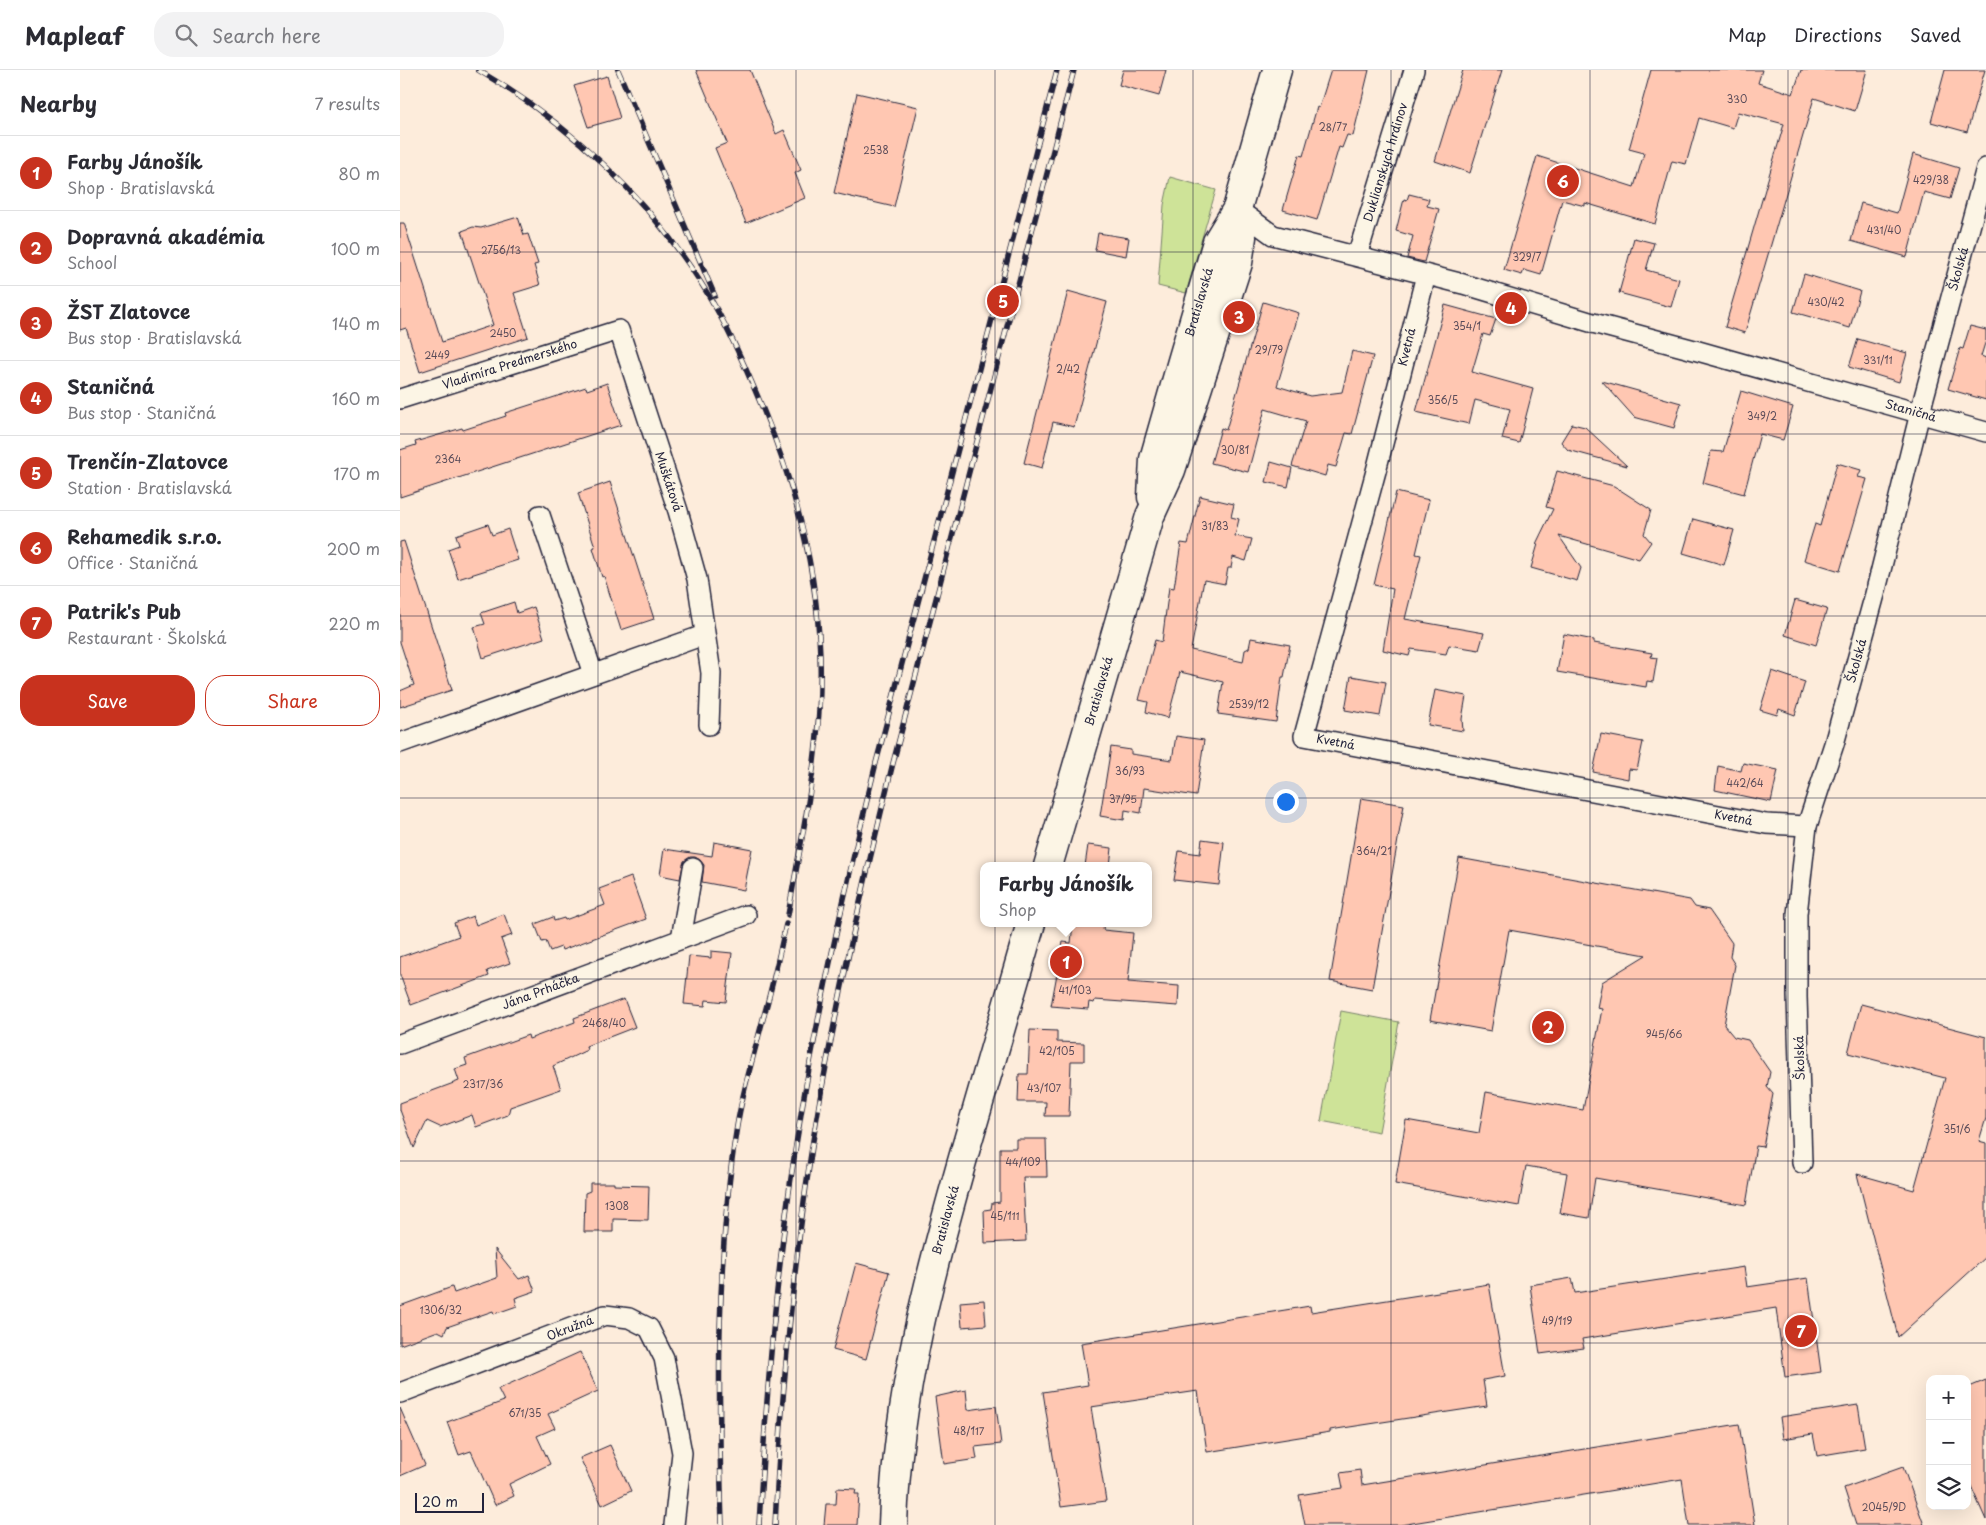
<!DOCTYPE html>
<html lang="en">
<head>
<meta charset="utf-8">
<style>
	:root { --surface:#fff; --page:#f2f2f3; --text:#2b2b33; --muted:#7c7c81; --line:#e1e1e2; --accent:#c8321e }
	body { margin:0; font-family:"Playpen Sans",sans-serif; background:var(--page); color:var(--text) }
	.controls { position:absolute; right:15px; bottom:15px; display:grid; overflow:hidden; border-radius:10px; box-shadow:0 5px 20px #0002 }
	.controls button { width:45px; height:45px; display:grid; place-items:center; padding:0; border:0; border-bottom:1px solid var(--line); background:var(--surface); color:var(--text); font:25px sans-serif }
	.scale { position:absolute; left:15px; bottom:12px; width:69px; box-sizing:border-box; padding-left:5px; border:2px solid #22223b; border-top:0; font-size:14px; line-height:18px; white-space:nowrap; color:#22223b; -webkit-text-stroke:4px #fcf5e5; paint-order:stroke }
	.you { position:absolute; left:885px; top:731px; width:18px; height:18px; margin:-12px; border:4px solid #fff; border-radius:50%; background:#1a73e8; box-shadow:0 0 0 8px #1a73e833 }
	.badge { display:grid; place-items:center; width:32px; height:32px; border-radius:50%; background:var(--accent); color:#fff; font-size:16px; font-weight:700 }
	.pin { position:absolute; translate:-50% -50%; border:2px solid #fff; box-shadow:0 1px 5px #0006 }
	.popup { position:absolute; left:580px; top:792px; width:172px; height:65px; box-sizing:border-box; display:grid; place-content:center; border-radius:10px; background:var(--surface); filter:drop-shadow(0 1px 4px #0005); font-size:16px; white-space:nowrap; color:var(--muted) }
	.popup b { font-size:19px; color:var(--text) }
	.popup::after { content:''; position:absolute; left:50%; top:100%; margin-left:-10px; border:10px solid transparent; border-top-color:var(--surface) }
	.list { margin:0; padding:0; list-style:none }
	h2 { display:flex; justify-content:space-between; align-items:center; height:65px; margin:0; padding:0 20px; font-size:21px }
	h2 small { font-size:16px; font-weight:400; color:var(--muted) }
	.list li { display:grid; grid-template-columns:32px 1fr auto; gap:15px; align-items:center; box-sizing:border-box; height:75px; padding:0 20px; border-top:1px solid var(--line) }
	.list b { display:block; font-size:19px; white-space:nowrap }
	.list p { margin:0; font-size:16px; white-space:nowrap; color:var(--muted) }
	.list em { font-size:16px; font-style:normal; color:var(--muted) }
	.actions { display:flex; gap:10px; padding:15px 20px }
	.actions a { flex:1; padding:11px 0; border:1px solid var(--accent); border-radius:20px; text-align:center; font-size:18px; color:var(--accent) }
	.actions .main { background:var(--accent); color:#fff }
	.icon { flex:none; width:28px; height:28px; fill:none; stroke:currentColor; stroke-width:2; stroke-linecap:round; stroke-linejoin:round }
	.map { position:relative; flex:none; width:1586px; height:1455px; overflow:hidden }
	header { display:flex; align-items:center; gap:30px; box-sizing:border-box; height:70px; padding:0 25px; background:var(--surface); border-bottom:1px solid var(--line) }
	header strong { font-size:24px }
	nav { display:flex; gap:28px; margin-inline-start:auto; font-size:18px }
	.search { width:350px; height:45px; background:var(--page); display:flex; align-items:center; gap:12px; box-sizing:border-box; padding:0 18px; border-radius:20px; color:var(--muted); font-size:19px }
	main { display:flex }
	aside { flex:1; background:var(--surface) }
	.map>svg:first-child { display:block }
	.green { fill:#cee398; stroke:#78826a }
	.building { fill:#ffc7b2; stroke:#22223b }
	.lines { fill:none; stroke-linecap:round; stroke-linejoin:round }
	.street-casing { stroke:#22223b; stroke-width:22 }
	.primary-casing { stroke:#22223b; stroke-width:31 }
	.street { stroke:#fcf5e5; stroke-width:19 }
	.primary { stroke:#fcf5e5; stroke-width:28 }
	.rail-casing { stroke:#22223b; stroke-width:5.5 }
	.rail { stroke:#fcf5e5; stroke-width:4; stroke-dasharray:11; stroke-linecap:butt }
	.grid { fill:none; stroke:#22223b; stroke-width:1; stroke-opacity:0.55 }
	.labels { text-anchor:middle; stroke-width:5; stroke-linejoin:round; paint-order:stroke }
	.number-label { font-size:10px; fill:#594b59 }
	.street-label { font-size:12px; fill:#22223b; stroke:#fcf5e5 }
</style>
</head>
<body>
<header>
<strong>Mapleaf</strong>
<div class="search"><svg class="icon" aria-label="search" viewBox="0 0 24 24"><circle cx="10" cy="10" r="6"/><path d="M15 15l6 6"/></svg>Search here</div>
<nav><a>Map</a><a>Directions</a><a>Saved</a></nav>
</header>
<main>
<aside>
<h2>Nearby<small>7 results</small></h2>
<ul class="list">
<li><span class="badge">1</span><div><b>Farby Jánošík</b><p>Shop · Bratislavská</p></div><em>80 m</em></li>
<li><span class="badge">2</span><div><b>Dopravná akadémia</b><p>School</p></div><em>100 m</em></li>
<li><span class="badge">3</span><div><b>ŽST Zlatovce</b><p>Bus stop · Bratislavská</p></div><em>140 m</em></li>
<li><span class="badge">4</span><div><b>Staničná</b><p>Bus stop · Staničná</p></div><em>160 m</em></li>
<li><span class="badge">5</span><div><b>Trenčín-Zlatovce</b><p>Station · Bratislavská</p></div><em>170 m</em></li>
<li><span class="badge">6</span><div><b>Rehamedik s.r.o.</b><p>Office · Staničná</p></div><em>200 m</em></li>
<li><span class="badge">7</span><div><b>Patrik's Pub</b><p>Restaurant · Školská</p></div><em>220 m</em></li>
</ul>
<div class="actions"><a class="main">Save</a><a>Share</a></div>
</aside>
<div class="map">
<svg width="1586" height="1455" viewBox="0 0 1586 1455">
	<rect width="100%" height="100%" fill="#fdecdb"/>
	<filter id="ink" filterUnits="userSpaceOnUse"><feTurbulence type="fractalNoise" baseFrequency=".02" numOctaves="2"/><feDisplacementMap in="SourceGraphic" scale="10" xChannelSelector="R" yChannelSelector="G"/><feConvolveMatrix kernelMatrix="1 2 1 2 8 2 1 2 1" color-interpolation-filters="sRGB"/></filter>
	<g filter="url(#ink)">
		<g class="green">
			<polygon points="770,107 816,120 786,223 758,216 764,135"/>
			<polygon points="941,941 999,952 979,1062 921,1051"/>
		</g>
		<g class="building">
			<polygon points="296,0 350,0 376,64 384,60 401,100 395,103 405,128 346,153 315,78 327,73"/>
			<polygon points="723,0 766,0 759,26 719,15"/>
			<polygon points="931,0 969,0 953,66 947,65 942,78 939,77 917,150 883,140 899,85 903,86 917,37 919,38"/>
			<polygon points="1063,0 1102,0 1070,103 1035,91"/>
			<polygon points="1251,0 1362,0 1358,13 1393,24 1401,0 1467,0 1455,41 1414,28 1345,263 1325,257 1384,54 1338,42 1333,58 1299,48 1286,94 1272,91 1255,154 1185,133 1185,136 1162,130 1141,205 1124,200 1122,205 1104,200 1137,86 1234,117 1244,83 1229,79"/>
			<polygon points="1545,0 1585,0 1567,62 1531,52"/>
			<polygon points="207,6 220,48 188,57 174,16"/>
			<polygon points="457,23 518,37 494,137 434,123"/>
			<polygon points="1513,84 1559,98 1550,129 1524,122 1507,187 1451,171 1461,133 1497,143"/>
			<polygon points="1009,124 1029,129 1027,136 1039,139 1024,192 1007,188 1013,166 996,161 1004,129 1007,130"/>
			<polygon points="118,147 124,165 128,164 138,194 134,195 140,215 114,223 128,267 20,302 6,258 0,260 0,153 4,153 42,272 93,255 62,161 73,157 81,158"/>
			<polygon points="698,163 729,168 726,186 695,180"/>
			<polygon points="1234,168 1254,173 1246,200 1279,209 1271,237 1219,223"/>
			<polygon points="1404,204 1460,221 1450,258 1393,242"/>
			<polygon points="668,221 707,232 674,357 653,352 642,398 624,393"/>
			<polygon points="863,232 899,243 877,316 910,326 942,322 952,281 973,286 952,364 946,363 936,397 928,395 925,406 892,396 906,351 865,339 848,402 811,393 821,358 826,360"/>
			<polygon points="1045,235 1096,249 1090,266 1083,264 1072,302 1133,319 1119,373 1102,369 1110,339 1075,330 1069,354 1016,342"/>
			<polygon points="1570,256 1586,260 1586,270 1581,286 1586,288 1586,330 1548,319 1560,278 1563,279"/>
			<polygon points="1458,269 1507,283 1499,312 1449,297"/>
			<polygon points="1202,311 1281,333 1274,358 1234,347"/>
			<polygon points="207,313 221,355 0,427 0,380 16,375 15,372 62,358 63,360 106,346 105,343 186,317 187,320"/>
			<polygon points="1341,321 1393,337 1383,370 1360,364 1344,424 1303,413 1311,381 1323,382"/>
			<polygon points="1172,354 1185,357 1227,396 1168,380 1161,372"/>
			<polygon points="871,392 892,398 888,417 866,412"/>
			<polygon points="1437,393 1461,400 1458,407 1467,409 1440,501 1404,490 1415,454 1420,456"/>
			<polygon points="1157,401 1214,416 1251,440 1244,464 1251,472 1239,489 1159,466 1181,498 1177,511 1131,498 1138,474 1136,474 1153,439 1146,437"/>
			<polygon points="210,412 254,549 221,560 204,506 202,507 193,478 195,477 178,423"/>
			<polygon points="996,422 1029,430 1016,484 1021,485 1005,549 1084,563 1079,580 1049,575 1046,584 1011,579 1009,586 983,580 993,519 974,515"/>
			<polygon points="800,426 834,434 831,447 839,449 835,466 852,469 846,491 833,487 831,498 828,498 825,514 804,510 791,580 843,592 845,580 849,578 851,568 890,575 884,607 882,607 876,652 818,644 823,612 780,602 768,648 746,642 748,632 739,630 755,570 762,572 769,517 774,518 781,473 788,474"/>
			<polygon points="1293,449 1334,460 1324,495 1283,483"/>
			<polygon points="88,454 92,465 108,459 118,490 58,509 48,479 59,475 56,465"/>
			<polygon points="4,471 52,620 0,637 0,621 14,615 0,572 0,472"/>
			<polygon points="1395,530 1427,539 1416,575 1385,565"/>
			<polygon points="114,532 117,543 134,537 144,568 83,588 74,557 85,554 81,543"/>
			<polygon points="1164,564 1194,570 1194,573 1252,583 1251,587 1257,588 1253,612 1247,611 1246,617 1157,602"/>
			<polygon points="1372,601 1405,612 1395,645 1379,639 1377,645 1360,640"/>
			<polygon points="951,606 986,612 980,646 945,640"/>
			<polygon points="1035,620 1066,626 1062,649 1063,661 1028,655"/>
			<polygon points="1201,664 1243,672 1237,700 1229,699 1228,709 1193,702"/>
			<polygon points="776,666 804,670 796,726 744,718 741,743 725,740 724,750 700,746 711,677 731,680 731,684 772,690"/>
			<polygon points="1343,693 1378,700 1371,732 1315,720 1318,696 1341,701"/>
			<polygon points="961,728 1004,735 972,919 930,911"/>
			<polygon points="802,769 824,772 819,815 774,810 779,781 800,784"/>
			<polygon points="314,772 352,779 344,820 302,812 304,795 300,790 295,787 290,787 284,791 280,809 260,805 264,779 312,786"/>
			<polygon points="688,775 712,778 710,796 685,796"/>
			<polygon points="1059,788 1290,830 1295,837 1309,840 1332,873 1330,887 1335,895 1324,955 1334,967 1348,970 1370,1002 1367,1017 1373,1024 1363,1077 1356,1076 1346,1135 1195,1108 1189,1148 1160,1143 1167,1103 1126,1096 1119,1136 995,1114 1006,1050 1079,1063 1086,1022 1183,1040 1202,939 1197,938 1202,912 1246,885 1109,860 1091,961 1030,950"/>
			<polygon points="231,807 246,849 162,880 161,877 150,881 146,871 142,872 135,854 153,847 154,851 164,848 165,850 205,835 199,819"/>
			<polygon points="104,844 112,865 101,869 110,893 87,901 89,906 11,935 0,905 0,887 59,866 54,853 73,846 76,855"/>
			<polygon points="673,853 704,853 703,860 733,863 728,912 779,916 778,936 695,930 694,933 689,932 688,939 651,936 663,872 671,873"/>
			<polygon points="311,881 332,883 326,932 306,930 305,936 284,934 289,886 311,888"/>
			<polygon points="224,929 235,957 186,976 187,980 153,996 161,1019 110,1037 108,1045 76,1057 72,1045 40,1057 27,1051 14,1078 0,1040 0,1033 59,1011 55,999 67,995 65,988 128,965 129,969 175,952 174,948"/>
			<polygon points="1461,934 1586,967 1586,1048 1579,1071 1586,1073 1586,1187 1498,1267 1457,1104 1514,1120 1545,1008 1448,983"/>
			<polygon points="630,960 657,961 657,972 684,973 684,991 671,991 669,1046 645,1046 646,1032 618,1032 619,1004 628,1004"/>
			<polygon points="616,1069 646,1069 647,1107 623,1107 626,1171 585,1173 584,1140 591,1139 592,1133 600,1132 600,1078 616,1078"/>
			<polygon points="190,1113 214,1113 214,1115 249,1116 248,1150 213,1149 213,1162 184,1162 185,1123 190,1121"/>
			<polygon points="95,1179 119,1209 129,1205 135,1221 115,1228 117,1236 94,1244 93,1241 47,1257 44,1264 38,1261 0,1275 0,1236 52,1217 54,1223 97,1208"/>
			<polygon points="456,1193 489,1202 466,1289 433,1280"/>
			<polygon points="1344,1197 1347,1217 1408,1208 1421,1302 1385,1307 1376,1238 1182,1269 1184,1278 1140,1284 1130,1215 1172,1208 1175,1223"/>
			<polygon points="1089,1214 1105,1306 1083,1310 1087,1336 930,1360 930,1362 807,1382 798,1321 691,1337 706,1431 661,1437 643,1322 688,1315 681,1273 910,1236 911,1242"/>
			<polygon points="584,1230 586,1255 562,1257 560,1232"/>
			<polygon points="180,1282 198,1321 148,1344 155,1358 137,1366 150,1394 109,1414 114,1426 95,1435 71,1381 59,1385 47,1352 104,1331 98,1319"/>
			<polygon points="1586,1310 1586,1450 1567,1407 1567,1374 1569,1374 1567,1318"/>
			<polygon points="566,1320 568,1340 596,1336 601,1374 575,1377 577,1389 544,1394 535,1327"/>
			<polygon points="1458,1335 1465,1378 1417,1386 1413,1364 1383,1369 1380,1347"/>
			<polygon points="0,1338 25,1395 0,1406"/>
			<polygon points="1339,1354 1355,1455 1289,1455 1282,1409 1000,1455 905,1455 899,1425 943,1418 940,1403 960,1400 962,1415"/>
			<polygon points="210,1375 231,1421 202,1435 180,1388"/>
			<polygon points="1503,1397 1524,1455 1456,1455 1444,1418"/>
			<polygon points="437,1418 456,1419 455,1424 459,1424 457,1455 424,1455 426,1434 436,1434"/>
		</g>
		<g class="lines">
			<g class="street-casing">
				<g id="street">
					<path id="s1" d="M837,139l36,26 190,49 130,39 105,28 288,81"/>
					<path id="s2" d="M957,186l57,-186"/>
					<path id="s3" d="M1026,205l-50,196 -72,265 462,88 41,2"/>
					<path id="s4" d="M0,329l219,-69 59,181 19,68 14,94 -2,52"/>
					<polyline points="140,445 193,604"/>
					<polyline points="0,673 304,565"/>
					<polyline points="281,869 293,798"/>
					<path id="s5" d="M0,974l346,-129"/>
					<path id="s6" d="M1402,1093l-5,-166v-83l10,-88 27,-82 41,-150 49,-197 62,-229"/>
					<path id="s7" d="M0,1323l205,-78 24,3 20,10 15,30 18,95 -8,72"/>
				</g>
			</g>
			<g class="primary-casing">
				<g id="primary">
					<path id="s8" d="M752,427l2,-38 28,-98 35,-119 20,-33 40,-139"/>
					<path id="s9" d="M648,796l102,-350 21,-46 67,-207 4,-26 -5,-28"/>
					<path id="s10" d="M493,1455c4,-130 38,-256 74,-381 21,-73 43,-147 64,-221"/>
				</g>
			</g>
			<use href="#street" class="street"/>
			<use href="#primary" class="primary"/>
			<g class="rail-casing">
				<g id="rail">
					<path d="M78,0c91,54 166,123 223,213 25,39 44,83 62,126 33,79 54,160 57,246 3,87 -17,175 -32,260"/>
					<polyline points="218,0 315,226"/>
					<path d="M322,1455c-4,-131 -6,-270 15,-399 6,-37 17,-71 26,-107 9,-31 16,-63 23,-95"/>
					<path d="M359,1455c6,-114 15,-227 31,-340 20,-142 52,-283 86,-422l181,-693"/>
					<path d="M375,1455c7,-143 20,-285 45,-426 20,-112 45,-222 72,-332l182,-697"/>
				</g>
			</g>
			<use href="#rail" class="rail"/>
		</g>
	</g>
	<path class="grid" d="M198,0v1455M396,0v1455M595,0v1455M793,0v1455M991,0v1455M1190,0v1455M1388,0v1455M0,182h1586M0,364h1586M0,546h1586M0,728h1586M0,909h1586M0,1091h1586M0,1273h1586"/>
	<g class="labels">
		<g class="number-label">
			<text x="1337" y="33">330</text>
			<text x="933" y="61">28/77</text>
			<text x="476" y="84">2538</text>
			<text x="1531" y="114">429/38</text>
			<text x="1484" y="164">431/40</text>
			<text x="101" y="184">2756/13</text>
			<text x="1127" y="191">329/7</text>
			<text x="1426" y="236">430/42</text>
			<text x="1067" y="260">354/1</text>
			<text x="103" y="267">2450</text>
			<text x="869" y="284">29/79</text>
			<text x="37" y="289">2449</text>
			<text x="1478" y="294">331/11</text>
			<text x="668" y="303">2/42</text>
			<text x="1043" y="334">356/5</text>
			<text x="1362" y="350">349/2</text>
			<text x="835" y="384">30/81</text>
			<text x="48" y="393">2364</text>
			<text x="815" y="460">31/83</text>
			<text x="849" y="638">2539/12</text>
			<text x="730" y="705">36/93</text>
			<text x="1345" y="717">442/64</text>
			<text x="723" y="733">37/95</text>
			<text x="974" y="785">364/21</text>
			<text x="675" y="924">41/103</text>
			<text x="204" y="957">2468/40</text>
			<text x="1264" y="968">945/66</text>
			<text x="657" y="985">42/105</text>
			<text x="83" y="1018">2317/36</text>
			<text x="644" y="1022">43/107</text>
			<text x="1557" y="1063">351/6</text>
			<text x="623" y="1096">44/109</text>
			<text x="217" y="1140">1308</text>
			<text x="605" y="1150">45/111</text>
			<text x="41" y="1244">1306/32</text>
			<text x="1157" y="1255">49/119</text>
			<text x="125" y="1347">671/35</text>
			<text x="569" y="1365">48/117</text>
			<text x="1484" y="1441">2045/9D</text>
		</g>
		<g class="street-label">
			<text dy="4" stroke="none"><textPath href="#s2" startOffset="98">Duklianskych hrdinov</textPath></text>
			<text dy="4" stroke="none"><textPath href="#s6" startOffset="915">Školská</textPath></text>
			<text dy="4" stroke="none"><textPath href="#s8" startOffset="201">Bratislavská</textPath></text>
			<text transform="translate(1007 277) rotate(-76)" y="4">Kvetná</text>
			<text dy="4" stroke="none"><textPath href="#s4" startOffset="115">Vladimíra Predmerského</textPath></text>
			<text dy="4" stroke="none"><textPath href="#s1" startOffset="706">Staničná</textPath></text>
			<text dy="4" stroke="none"><textPath href="#s4" startOffset="389">Muškátová</textPath></text>
			<text dy="4" stroke="none"><textPath href="#s6" startOffset="510">Školská</textPath></text>
			<text dy="4" stroke="none"><textPath href="#s9" startOffset="182">Bratislavská</textPath></text>
			<text dy="4" stroke="none"><textPath href="#s3" startOffset="509">Kvetná</textPath></text>
			<text dy="4" stroke="none"><textPath href="#s3" startOffset="914">Kvetná</textPath></text>
			<text dy="4" stroke="none"><textPath href="#s5" startOffset="150">Jána Prháčka</textPath></text>
			<text transform="translate(1400 988) rotate(-92)" y="4">Školská</text>
			<text dy="4" stroke="none"><textPath href="#s10" startOffset="310">Bratislavská</textPath></text>
			<text dy="4" stroke="none"><textPath href="#s7" startOffset="182">Okružná</textPath></text>
		</g>
	</g>
</svg>
<div class="controls">
<button>+</button>
<button>−</button>
<button><svg class="icon" aria-label="layers" viewBox="0 0 24 24"><path d="M12 4l9 5-9 5-9-5zM3 14l9 5 9-5"/></svg></button>
</div>
<div class="scale">20 m</div>
<div class="you"></div>
<div class="pin badge" style="left:666px;top:892px">1</div>
<div class="popup"><b>Farby Jánošík</b>Shop</div>
<div class="pin badge" style="left:1148px;top:957px">2</div>
<div class="pin badge" style="left:839px;top:247px">3</div>
<div class="pin badge" style="left:1111px;top:238px">4</div>
<div class="pin badge" style="left:603px;top:231px">5</div>
<div class="pin badge" style="left:1163px;top:111px">6</div>
<div class="pin badge" style="left:1401px;top:1261px">7</div>
</div>
</main>
</body>
</html>
